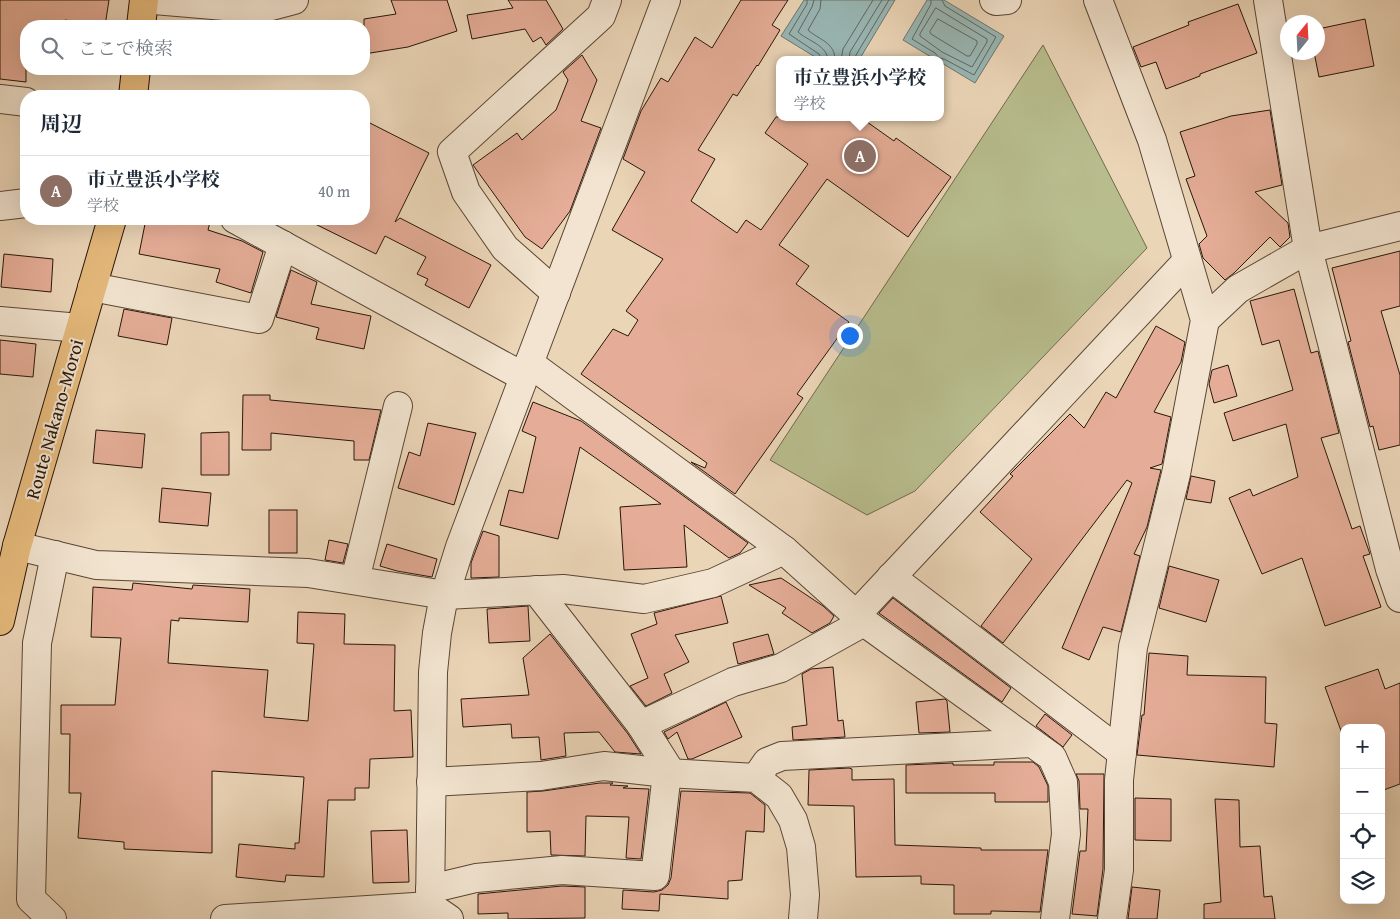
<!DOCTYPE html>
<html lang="ja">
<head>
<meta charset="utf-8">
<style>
	:root { --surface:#fff; --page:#f2f2f3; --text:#1f2937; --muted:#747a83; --line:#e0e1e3; --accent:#ea580c }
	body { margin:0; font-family:"Gentium Book Plus","Noto Serif JP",serif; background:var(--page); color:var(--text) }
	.controls { position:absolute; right:15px; bottom:15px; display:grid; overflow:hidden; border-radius:10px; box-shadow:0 5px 20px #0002 }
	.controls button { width:45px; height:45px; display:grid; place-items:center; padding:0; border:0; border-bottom:1px solid var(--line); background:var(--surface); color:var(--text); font:25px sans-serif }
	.compass { position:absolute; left:1280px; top:15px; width:45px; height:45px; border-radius:50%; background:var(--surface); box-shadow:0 5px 20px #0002; rotate:18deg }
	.you { position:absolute; left:849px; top:335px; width:18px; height:18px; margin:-12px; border:4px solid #fff; border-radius:50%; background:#1a73e8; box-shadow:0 0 0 8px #1a73e833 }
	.badge { display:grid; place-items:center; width:32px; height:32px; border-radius:50%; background:var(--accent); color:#fff; font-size:16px; font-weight:700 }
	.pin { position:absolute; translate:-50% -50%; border:2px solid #fff; box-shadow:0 1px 5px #0006 }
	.popup { position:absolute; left:776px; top:56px; width:168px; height:65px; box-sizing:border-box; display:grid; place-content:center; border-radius:10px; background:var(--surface); filter:drop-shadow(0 1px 4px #0005); font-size:16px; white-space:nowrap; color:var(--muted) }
	.popup b { font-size:19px; color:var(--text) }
	.popup::after { content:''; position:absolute; left:50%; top:100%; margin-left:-10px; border:10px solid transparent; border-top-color:var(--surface) }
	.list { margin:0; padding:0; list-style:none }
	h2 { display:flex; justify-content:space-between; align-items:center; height:65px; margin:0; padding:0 20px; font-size:21px }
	h2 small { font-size:16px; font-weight:400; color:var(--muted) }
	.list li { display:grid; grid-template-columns:32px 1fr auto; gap:15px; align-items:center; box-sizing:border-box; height:70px; padding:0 20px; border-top:1px solid var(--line) }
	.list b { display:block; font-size:19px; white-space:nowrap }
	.list p { margin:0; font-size:16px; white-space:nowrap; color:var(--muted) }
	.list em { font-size:16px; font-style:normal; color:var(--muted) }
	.icon { flex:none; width:28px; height:28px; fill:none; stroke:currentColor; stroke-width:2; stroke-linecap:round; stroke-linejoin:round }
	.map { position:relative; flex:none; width:1400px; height:919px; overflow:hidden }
	.search { position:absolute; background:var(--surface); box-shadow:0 5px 20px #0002; left:20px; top:20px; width:350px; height:55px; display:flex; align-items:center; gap:12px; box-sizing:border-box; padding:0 18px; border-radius:20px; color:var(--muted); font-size:19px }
	.panel { position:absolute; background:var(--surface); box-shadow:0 5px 20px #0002; left:20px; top:90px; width:350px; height:135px; border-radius:20px }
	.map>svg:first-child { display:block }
	.green { fill:#b8bd8e; stroke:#706a4c }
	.water { fill:#99b7b5; stroke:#6c7771 }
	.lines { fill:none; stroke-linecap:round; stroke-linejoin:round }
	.shore { stroke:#616660; stroke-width:1 }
	.building { fill:#e5ad97; stroke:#29160b }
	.minor-casing { stroke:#5a4636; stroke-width:30 }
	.major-casing { stroke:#29160b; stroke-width:30 }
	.minor { stroke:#f2e4d0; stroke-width:28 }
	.major { stroke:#e6ba7c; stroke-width:28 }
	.labels { text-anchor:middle; stroke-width:4; stroke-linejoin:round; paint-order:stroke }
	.street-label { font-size:19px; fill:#29160b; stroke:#f2e4d0 }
</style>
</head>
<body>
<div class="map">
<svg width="1400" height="919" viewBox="0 0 1400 919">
	<rect width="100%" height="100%" fill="#ebd5b7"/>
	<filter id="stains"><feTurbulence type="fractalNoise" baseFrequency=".004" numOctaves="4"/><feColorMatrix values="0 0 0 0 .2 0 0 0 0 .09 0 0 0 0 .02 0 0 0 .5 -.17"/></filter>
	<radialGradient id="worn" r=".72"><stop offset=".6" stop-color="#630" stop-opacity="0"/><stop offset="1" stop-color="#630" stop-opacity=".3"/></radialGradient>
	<polygon class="green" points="1043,45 1147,248 915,491 867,515 770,460"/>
	<g class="water">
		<polygon points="804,0 895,0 859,60 820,60 781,36"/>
		<polygon points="927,0 944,0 1004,36 975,83 940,62 940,60 936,60 903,40"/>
	</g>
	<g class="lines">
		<g class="shore">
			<polyline points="807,0 807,4 789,34 819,54 822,60"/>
			<path d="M814,0l-2,7 -14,25c10,9 29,13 30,28"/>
			<path d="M821,0l-1,9 -12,21c11,10 27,12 27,30"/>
			<polyline points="931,0 931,4 912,39 935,53 939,58 944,59 974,75 996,37 945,6 942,0"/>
			<polygon points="936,8 987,39 987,42 972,67 942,52 920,36 920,34"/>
			<polygon points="938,19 977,41 977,44 970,56 967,56 931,34 930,32"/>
			<polyline points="841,60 843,49 873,0"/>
			<polyline points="849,60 850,52 882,0"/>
			<polyline points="855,60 856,55 889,0"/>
		</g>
	</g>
	<g class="building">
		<polygon points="0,0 109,0 105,26 65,20 64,26 41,23 41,26 26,26 26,82 0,79"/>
		<polygon points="391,0 447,0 457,31 408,47 364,54 364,19 396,14"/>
		<polygon points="508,0 546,0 563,29 546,45 541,37 533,42 525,29 472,39 467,15 513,8"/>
		<polygon points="741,0 788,0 772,25 780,30 758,66 757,65 737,96 733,94 698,150 715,159 691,201 737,233 746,220 761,230 808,164 765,133 776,117 860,117 894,141 896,138 951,177 908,237 827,179 779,245 809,266 796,284 849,322 797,394 803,398 735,494 691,462 705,468 707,463 581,374 613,329 628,336 638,320 626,311 663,259 612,230 645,172 623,159 641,111 661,78 668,82 695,37 712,48"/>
		<polygon points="1238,4 1257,53 1200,74 1200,76 1166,89 1156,62 1141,67 1133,47 1189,25 1188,22"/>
		<polygon points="1365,19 1374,66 1319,77 1314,52 1318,52 1318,29"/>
		<polygon points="582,55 597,80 581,121 601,128 570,211 542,249 525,237 473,165 517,133 522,140 556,110 568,80 563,72"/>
		<polygon points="1270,110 1282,185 1255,192 1288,223 1290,237 1280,247 1270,237 1234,273 1225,280 1203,258 1199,244 1207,236 1186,179 1195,176 1180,132 1231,116"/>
		<polygon points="364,120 429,153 395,222 400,218 491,265 469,308 425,285 428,279 417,274 426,257 385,236 376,254 305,219 364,219"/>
		<polygon points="146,219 192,219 210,222 208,230 242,241 263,252 251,293 216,282 220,269 139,254"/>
		<polygon points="1400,251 1400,306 1381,311 1400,375 1400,445 1379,450 1373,426 1370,427 1348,342 1351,341 1332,268"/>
		<polygon points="4,254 53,259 51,292 1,287"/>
		<polygon points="291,270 317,282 311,304 371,316 364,349 316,339 319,328 276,317"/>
		<polygon points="1294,289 1311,353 1318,351 1339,433 1321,438 1352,529 1360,526 1370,554 1363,556 1381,607 1325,626 1302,558 1262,574 1229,498 1250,489 1253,496 1298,477 1286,424 1233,441 1224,413 1293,390 1279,340 1262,345 1250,301"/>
		<polygon points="124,309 172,318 167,345 118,336"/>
		<polygon points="1156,326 1185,342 1181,362 1154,412 1171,417 1162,464 1150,468 1161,470 1147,527 1134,554 1140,556 1121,632 1103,627 1089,660 1062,648 1132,483 1127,480 1003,643 981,626 1032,559 980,512 1013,476 1010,474 1070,414 1084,428 1106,392 1116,398"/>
		<polygon points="0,340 36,344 33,377 0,374"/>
		<polygon points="1228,365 1237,396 1214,403 1209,384 1212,370"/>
		<polygon points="243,395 270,395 270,400 381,410 369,460 354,460 354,441 271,433 271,450 242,450"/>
		<polygon points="533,402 581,421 748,543 740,553 729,558 684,525 687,567 624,570 620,507 661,504 580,447 558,539 500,525 509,490 523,493 536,437 522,431"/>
		<polygon points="428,423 476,433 454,505 398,488 409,452 420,456"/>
		<polygon points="96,430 145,434 142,468 93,463"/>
		<polygon points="229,432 229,475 201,475 201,433"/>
		<polygon points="1191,476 1215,481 1211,503 1186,499"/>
		<polygon points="162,488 211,493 208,526 159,522"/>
		<rect x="269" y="510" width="28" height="43"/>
		<polygon points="483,531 499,536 499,577 471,578 471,563"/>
		<polygon points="329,540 348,544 343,563 325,560"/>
		<polygon points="387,544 437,559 432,577 397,571 380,566"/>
		<polygon points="1169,566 1219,580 1206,622 1159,608"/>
		<polygon points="781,578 823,606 834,616 830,623 812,633 782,613 786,608 749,585"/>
		<polygon points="133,583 192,589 193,585 250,589 248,622 179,618 179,621 171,620 168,663 268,670 264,717 308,721 314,644 297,643 298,612 345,614 344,644 395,645 394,711 411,710 413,757 370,759 369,788 355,788 355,800 328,800 324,877 286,875 285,882 236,877 239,844 295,849 295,843 299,843 304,777 212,771 212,853 124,849 124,842 78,838 81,793 69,793 70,734 61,734 61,705 115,705 121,638 91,637 93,587 132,590"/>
		<polygon points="721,596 728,623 675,635 689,662 664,674 672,693 646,706 630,686 648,678 631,634 657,624 654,613"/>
		<polygon points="893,598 1011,688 1002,702 879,613"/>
		<polygon points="528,606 530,641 489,643 487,609"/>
		<polygon points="550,634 628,734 641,754 615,752 599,732 564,733 566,756 541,760 539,737 512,738 511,724 463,727 461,699 529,695 523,658"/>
		<polygon points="768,634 774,654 738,664 733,643"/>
		<polygon points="1149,653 1188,656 1187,675 1266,677 1265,723 1277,724 1274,767 1137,755 1142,715 1144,715"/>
		<polygon points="833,667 838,721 843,720 845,737 793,740 792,727 807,725 802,674 811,669"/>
		<polygon points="1378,669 1385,689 1400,683 1400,784 1381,791 1381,728 1344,728 1344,739 1325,687"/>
		<polygon points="945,699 947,701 950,732 919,733 916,702"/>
		<polygon points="726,702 742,737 692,759 688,759 677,732 668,739 664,732"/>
		<polygon points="1045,714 1072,735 1063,747 1036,726"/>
		<polygon points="994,762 1033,762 1039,767 1048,786 1048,802 995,802 995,793 906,793 906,765 953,763 953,765 994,765"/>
		<polygon points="849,768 852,769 852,780 894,779 895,845 981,848 981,850 1048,850 1040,912 991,911 991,914 954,914 954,885 921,884 921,876 856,877 854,806 808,805 809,770"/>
		<polygon points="1076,774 1104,774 1103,869 1097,916 1072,914 1080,851 1086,851 1088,809 1080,809 1079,781"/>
		<polygon points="600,783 613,783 610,785 628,786 623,788 649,789 641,859 626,858 629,817 586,816 585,856 551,855 550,831 527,832 527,792 543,791"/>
		<polygon points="681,791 750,793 765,805 764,832 746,831 742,880 728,881 728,899 660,894 659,911 622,909 623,890 654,892 662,890 668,885 671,878"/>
		<polygon points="1135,798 1171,799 1171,841 1135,840"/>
		<polygon points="1215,799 1239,800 1240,847 1260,846 1264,897 1272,896 1275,919 1204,919 1204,904 1221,902"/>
		<polygon points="407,830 409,882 373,883 371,831"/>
		<polygon points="562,886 585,887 585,918 508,919 508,913 478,914 478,894"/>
		<polygon points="1132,887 1160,890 1157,919 1128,919"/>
	</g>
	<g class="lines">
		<g class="minor-casing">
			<g id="minor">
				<polyline points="154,0 260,9 294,0"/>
				<polyline points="994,0 996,1 1007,0"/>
				<polyline points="1098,0 1152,140 1205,320 1176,474 1133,647 1119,780 1119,870 1112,919"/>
				<polyline points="1268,0 1308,249 1390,569 1400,598"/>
				<polyline points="0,99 26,102"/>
				<polyline points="0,206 26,203"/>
				<polyline points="235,219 524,377"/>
				<polyline points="92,287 259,319 283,245"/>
				<polyline points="556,293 505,248 466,192 452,152 601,16 607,0"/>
				<polyline points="1205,320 1238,289 1308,249 1400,226"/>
				<polyline points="0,321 80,328"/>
				<polyline points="529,363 784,550 864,622 1052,757 1063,782 1066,834 1055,919"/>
				<polyline points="17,546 96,565 308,573 445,595 563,589 644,599 713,583 784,550"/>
				<polyline points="891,577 1122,753"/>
				<polyline points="355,580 398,406"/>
				<polyline points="536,590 641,725 672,774"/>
				<polyline points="856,615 1187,261"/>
				<polyline points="641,725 733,682 781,668 864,622"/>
				<polyline points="756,778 767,762 782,756 1032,743"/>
				<polyline points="431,782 541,776 604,766 667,773 756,778 779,796 793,820 801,847 805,895 803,919"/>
				<polyline points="430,889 476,878 562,870 655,876 667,773"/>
				<polyline points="430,906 433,672 437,633 443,601 460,547 666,0"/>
				<polyline points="52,919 31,899 37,643 55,555"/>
				<polyline points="225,919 430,906 449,919"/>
			</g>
		</g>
		<g class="major-casing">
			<g id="major">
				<polyline points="141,26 144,0"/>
				<polyline points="133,96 136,69"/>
				<polyline points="0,621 17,546 112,219"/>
			</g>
		</g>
		<use href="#minor" class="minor"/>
		<use href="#major" class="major"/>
	</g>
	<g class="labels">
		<g class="street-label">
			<text transform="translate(54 419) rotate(-74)" y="7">Route Nakano-Moroi</text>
		</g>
	</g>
	<rect width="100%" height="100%" filter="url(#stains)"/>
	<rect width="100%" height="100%" fill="url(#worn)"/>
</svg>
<div class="controls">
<button>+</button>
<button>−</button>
<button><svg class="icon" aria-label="locate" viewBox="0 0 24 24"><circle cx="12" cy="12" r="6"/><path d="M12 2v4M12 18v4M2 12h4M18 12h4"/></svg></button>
<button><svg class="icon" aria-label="layers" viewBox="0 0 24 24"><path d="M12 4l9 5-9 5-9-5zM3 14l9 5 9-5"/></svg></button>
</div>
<svg class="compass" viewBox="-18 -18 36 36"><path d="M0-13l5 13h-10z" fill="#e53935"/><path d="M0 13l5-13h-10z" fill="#747a83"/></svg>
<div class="you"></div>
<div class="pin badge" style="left:860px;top:156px;background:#8d6e63">A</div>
<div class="popup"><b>市立豊浜小学校</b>学校</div>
<div class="search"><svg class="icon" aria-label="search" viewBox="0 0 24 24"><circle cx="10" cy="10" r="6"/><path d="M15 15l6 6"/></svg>ここで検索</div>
<section class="panel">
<h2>周辺<small></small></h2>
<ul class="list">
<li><span class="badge" style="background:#8d6e63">A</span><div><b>市立豊浜小学校</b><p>学校</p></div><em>40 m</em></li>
</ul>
</section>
</div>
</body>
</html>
